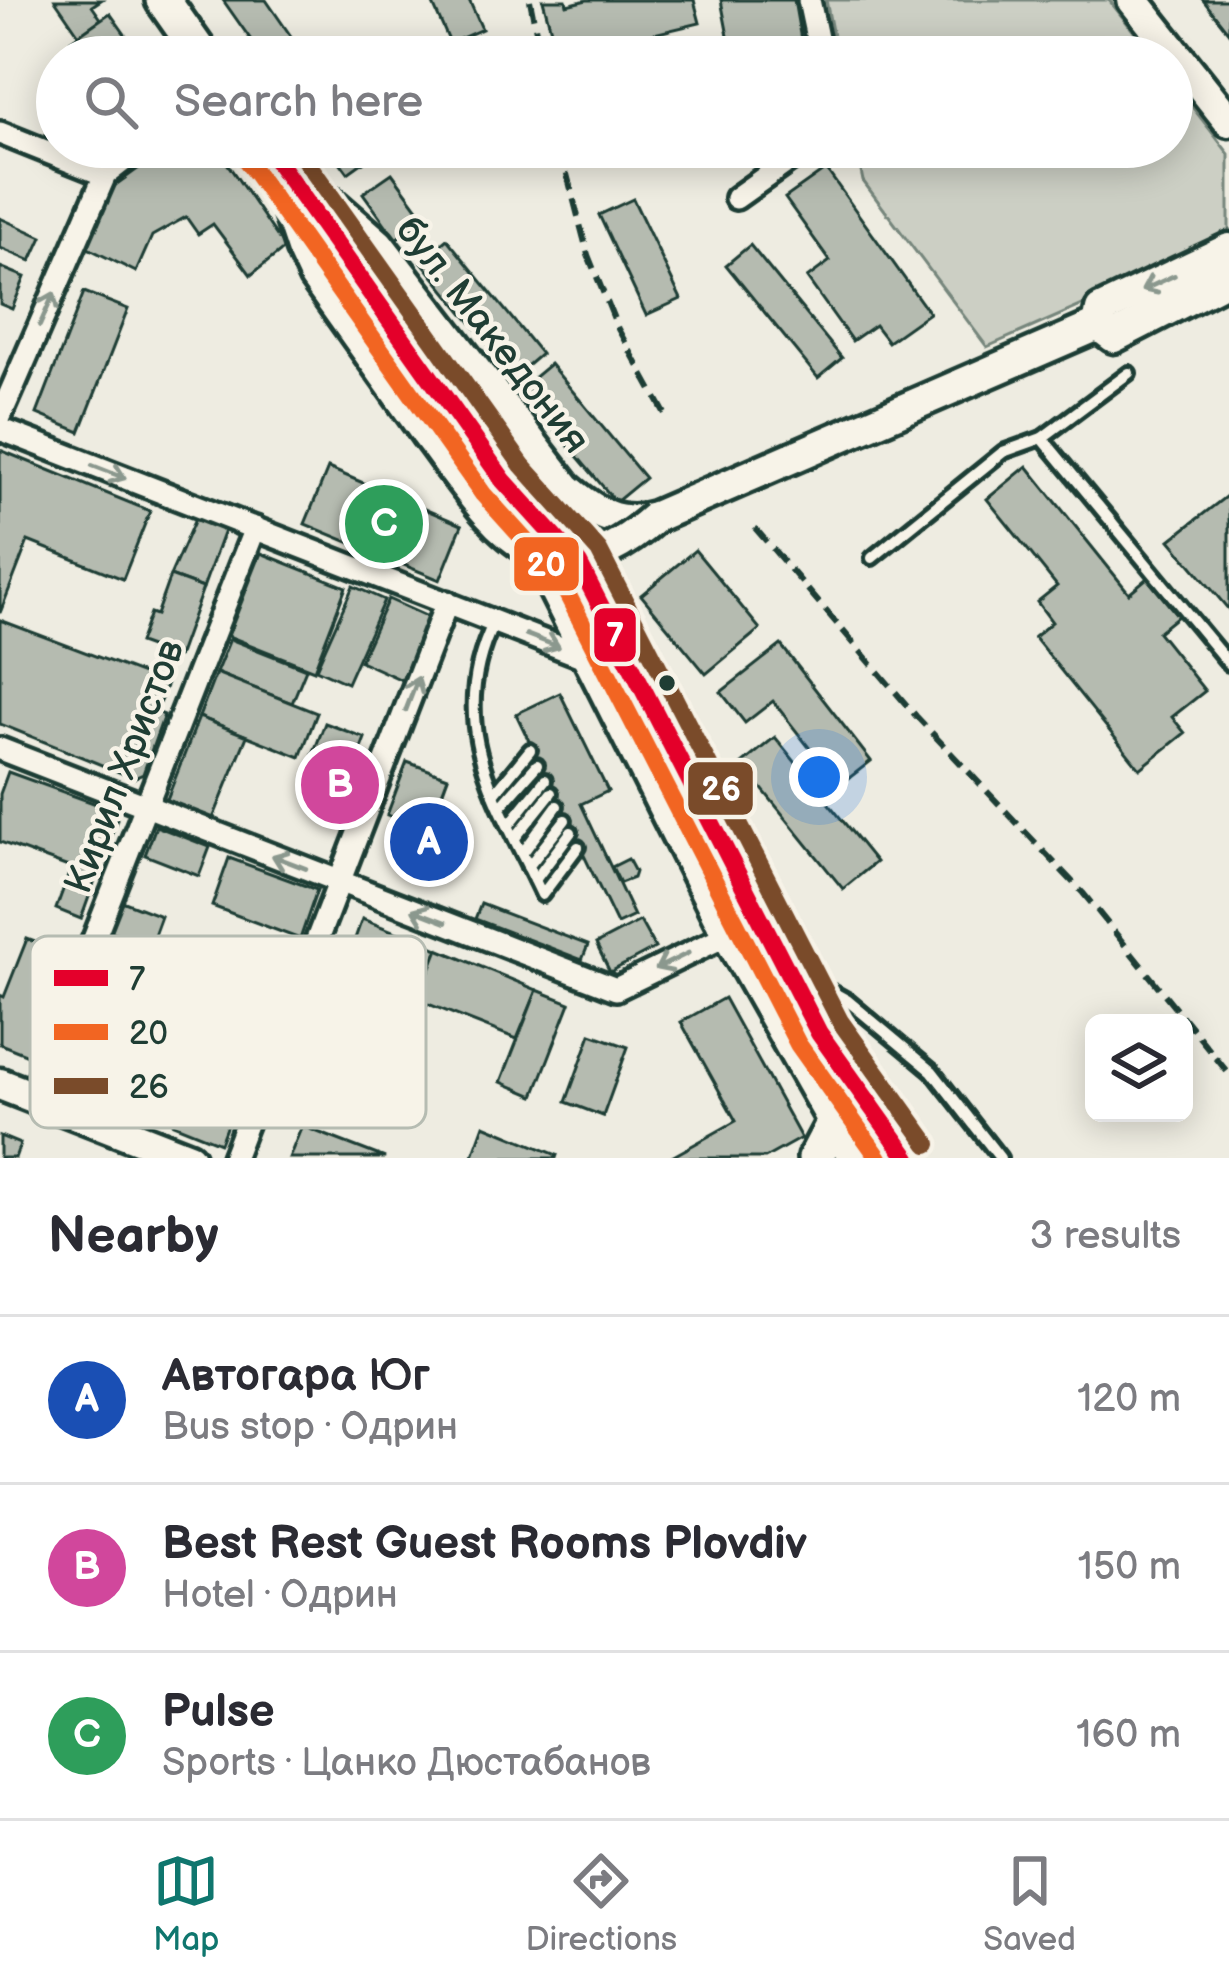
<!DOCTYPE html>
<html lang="en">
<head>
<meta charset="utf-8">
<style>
	:root { --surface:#fff; --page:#f7f7f7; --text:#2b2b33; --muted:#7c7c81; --line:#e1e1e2; --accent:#0f766e }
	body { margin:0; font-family:"Balsamiq Sans",sans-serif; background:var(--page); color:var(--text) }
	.controls { position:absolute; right:36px; bottom:36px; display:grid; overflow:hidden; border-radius:18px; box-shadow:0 6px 30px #0003 }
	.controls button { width:108px; height:108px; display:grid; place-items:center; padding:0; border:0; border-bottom:3px solid var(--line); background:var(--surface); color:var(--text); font:60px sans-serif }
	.you { position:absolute; left:819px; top:777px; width:42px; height:42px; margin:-30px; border:9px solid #fff; border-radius:50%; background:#1a73e8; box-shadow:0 0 0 18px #1a73e833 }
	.badge { display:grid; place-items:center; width:78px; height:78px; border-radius:50%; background:var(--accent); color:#fff; font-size:39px; font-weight:700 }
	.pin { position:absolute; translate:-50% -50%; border:6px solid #fff; box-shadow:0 3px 12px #0006 }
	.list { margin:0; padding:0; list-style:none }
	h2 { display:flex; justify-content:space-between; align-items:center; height:156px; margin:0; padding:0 48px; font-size:51px }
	h2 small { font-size:39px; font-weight:400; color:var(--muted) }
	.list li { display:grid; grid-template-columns:78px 1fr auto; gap:36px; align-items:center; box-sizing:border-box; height:168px; padding:0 48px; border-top:3px solid var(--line) }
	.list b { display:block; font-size:45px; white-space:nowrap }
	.list p { margin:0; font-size:39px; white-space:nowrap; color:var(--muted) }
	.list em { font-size:39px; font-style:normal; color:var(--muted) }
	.icon { flex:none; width:66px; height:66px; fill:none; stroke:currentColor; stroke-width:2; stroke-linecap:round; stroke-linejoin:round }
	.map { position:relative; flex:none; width:1229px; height:1158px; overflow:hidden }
	.search { position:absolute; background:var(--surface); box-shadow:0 6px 30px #0003; left:36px; right:36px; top:36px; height:132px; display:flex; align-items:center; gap:30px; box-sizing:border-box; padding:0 42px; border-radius:66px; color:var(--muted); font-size:45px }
	.sheet { height:660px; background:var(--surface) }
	nav { display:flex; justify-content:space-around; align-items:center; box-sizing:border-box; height:168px; border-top:3px solid var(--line); background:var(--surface); font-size:33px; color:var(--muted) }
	nav a { display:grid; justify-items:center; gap:6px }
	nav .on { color:var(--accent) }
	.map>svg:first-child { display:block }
	.green { fill:#cccfc4; stroke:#76867c; stroke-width:3 }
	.building { fill:#b5bbb0; stroke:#1f3d34; stroke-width:3 }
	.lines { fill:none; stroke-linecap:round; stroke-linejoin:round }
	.lane-casing { stroke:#1f3d34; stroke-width:20 }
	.street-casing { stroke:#1f3d34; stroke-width:30 }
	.secondary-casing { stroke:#1f3d34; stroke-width:39 }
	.primary-casing { stroke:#1f3d34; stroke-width:42 }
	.lane { stroke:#f7f3e8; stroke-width:10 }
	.street { stroke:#f7f3e8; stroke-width:21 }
	.secondary { stroke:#f7f3e8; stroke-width:30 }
	.primary { stroke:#f7f3e8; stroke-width:33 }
	.rail { stroke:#1f3d34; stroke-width:6; stroke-dasharray:18 9; stroke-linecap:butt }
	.secondary-bridge-casing { stroke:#1f3d34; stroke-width:39; stroke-linecap:butt }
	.secondary-bridge { stroke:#f7f3e8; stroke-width:30 }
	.bus-1-casing { stroke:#f7f3e8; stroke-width:27 }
	.bus-2-casing { stroke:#f7f3e8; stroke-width:27 }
	.bus-3-casing { stroke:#f7f3e8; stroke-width:27 }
	.bus-1 { stroke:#e4002b; stroke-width:18 }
	.bus-2 { stroke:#f26522; stroke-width:18 }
	.bus-3 { stroke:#7a4b2a; stroke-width:18 }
	.oneway { stroke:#8b988e }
	.bus-dot { fill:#1f3d34; stroke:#f7f3e8; stroke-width:4.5 }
	.labels { text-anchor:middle; stroke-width:9; stroke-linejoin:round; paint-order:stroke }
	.street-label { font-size:39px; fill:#1f3d34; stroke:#f7f3e8 }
	.key { fill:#f7f3e8; stroke:#b6bcb2; stroke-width:3 }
	.key-label { font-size:33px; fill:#1f3d34 }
	.line-badge { stroke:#f7f3e8; stroke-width:4.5 }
	.badge-label { font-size:33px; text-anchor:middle; font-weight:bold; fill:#fff }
</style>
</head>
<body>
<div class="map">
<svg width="1229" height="1158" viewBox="0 0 1229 1158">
	<rect width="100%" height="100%" fill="#eeece1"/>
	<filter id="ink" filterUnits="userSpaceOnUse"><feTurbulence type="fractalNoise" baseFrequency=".00833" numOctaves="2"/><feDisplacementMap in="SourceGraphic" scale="24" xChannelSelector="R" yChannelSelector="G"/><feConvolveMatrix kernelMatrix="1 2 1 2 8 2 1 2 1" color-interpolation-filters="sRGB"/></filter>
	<g filter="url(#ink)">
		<g class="green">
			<polygon points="826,0 1109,0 1154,57 837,57"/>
			<polygon points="1172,81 1229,154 1229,241 987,347 863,181 856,147 1172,147"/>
		</g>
		<g class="building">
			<polygon points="55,0 101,0 92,6 101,19 79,35"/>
			<polygon points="223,0 266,0 295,42 273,57 263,57"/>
			<polygon points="431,0 469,0 482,29 450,43"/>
			<polygon points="543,0 566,0 567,5 587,0 694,0 700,23 558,57"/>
			<polygon points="721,0 794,0 804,57 732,57"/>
			<polygon points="1203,0 1229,0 1229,33"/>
			<polygon points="110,13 141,57 83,57 71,40"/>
			<polygon points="689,48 691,57 645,57"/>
			<polygon points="168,147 216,147 285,248 251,275 213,224 198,234 186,217 152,236 136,272 86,247 110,189"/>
			<polygon points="329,147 371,147 376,153 348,173"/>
			<polygon points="826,169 929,313 888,342 875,325 852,341 807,278 830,261 785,198"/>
			<polygon points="392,173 425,218 396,239 363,193"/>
			<polygon points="633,199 681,299 646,315 599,215"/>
			<polygon points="0,218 42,237 31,261 0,248"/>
			<polygon points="447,239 541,354 515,376 421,261"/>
			<polygon points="750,245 842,358 818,378 726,265"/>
			<polygon points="0,267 25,277 12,309 0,304"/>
			<polygon points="84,292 128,309 80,432 37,414"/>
			<polygon points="550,364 645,478 616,502 520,389"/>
			<polygon points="0,450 150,511 123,579 28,541 0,613"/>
			<polygon points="1027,466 1129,593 1147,578 1178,616 1158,632 1205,691 1172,717 1185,733 1140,769 1034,637 1052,622 1037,602 1057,586 987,499"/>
			<polygon points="328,468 462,525 440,580 305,524"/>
			<polygon points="1229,494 1229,610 1170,540"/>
			<polygon points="196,517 225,528 203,588 170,576"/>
			<polygon points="695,550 760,629 706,674 641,595"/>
			<polygon points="261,553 346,587 314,670 228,636"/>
			<polygon points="170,576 203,588 178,657 139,643 150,613 156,615"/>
			<polygon points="353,586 384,600 347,683 316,669"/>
			<polygon points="388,599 430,618 402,680 360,661"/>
			<polygon points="0,620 167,683 156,712 164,715 143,774 134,778 0,724"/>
			<polygon points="230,639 306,669 292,703 216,673"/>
			<polygon points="781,645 871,761 839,786 773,701 745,723 721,692"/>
			<polygon points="216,673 317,713 300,757 199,717"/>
			<polygon points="560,693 608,791 581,804 634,916 617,924 516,714"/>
			<polygon points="199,717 247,736 210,826 164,807"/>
			<polygon points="325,723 365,738 356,762 369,767 350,818 311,803 327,759 313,754"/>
			<polygon points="775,737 876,862 843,889 742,764"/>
			<polygon points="407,762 448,777 428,831 387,815"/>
			<polygon points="8,772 113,810 117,819 81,919 56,909 71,868 0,842 0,794"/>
			<polygon points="156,826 210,847 199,876 145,855"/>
			<polygon points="229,858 317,890 300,939 212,906"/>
			<polygon points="628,859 635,872 633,878 620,883 612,867"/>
			<polygon points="122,901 161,916 150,946 110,931"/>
			<polygon points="481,904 588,945 582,960 475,919"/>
			<polygon points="362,919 411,938 346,1120 297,1102"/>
			<polygon points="640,921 655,948 610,972 596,944"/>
			<polygon points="411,938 438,949 418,1000 391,990"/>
			<polygon points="27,939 67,954 43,1016 48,1018 33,1057 0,1044 0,995 4,997"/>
			<polygon points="438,949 537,990 517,1039 418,1000"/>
			<polygon points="239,952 286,970 220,1143 173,1124"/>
			<polygon points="537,990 570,1003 534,1096 501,1082"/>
			<polygon points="724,998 801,1138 765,1158 670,1158 736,1121 681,1022"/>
			<polygon points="591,1034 628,1047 603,1116 566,1102"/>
			<polygon points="484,1125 557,1155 556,1158 472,1158"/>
			<polygon points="302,1126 385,1158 289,1158"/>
			<polygon points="0,1136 20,1144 15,1158 0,1158"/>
		</g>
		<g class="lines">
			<g class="lane-casing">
				<g id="lane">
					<polyline points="1042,438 1229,664"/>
					<polyline points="872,558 1003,452 1042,438 1129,373"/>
					<path d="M494,622c-51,104 4,179 48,273l36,-48"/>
					<polyline points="494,794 530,750"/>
					<polyline points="500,807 537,765"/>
					<polyline points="509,825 545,780"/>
					<polyline points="515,838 551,793"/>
					<polyline points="522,854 557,806"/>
					<polyline points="528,867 565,820"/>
					<polyline points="535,880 571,832"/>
					<polyline points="802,975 847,1000 932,1071 1000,1158"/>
				</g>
			</g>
			<g class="street-casing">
				<g id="street">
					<polyline points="809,0 821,57"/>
					<polyline points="0,133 105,175"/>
					<polyline points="736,198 808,147"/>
					<polyline points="0,417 105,175 141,147"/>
					<polyline points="0,429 592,660"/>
					<polyline points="0,749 616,989 729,934"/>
					<polyline points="32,1097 255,528"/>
					<polyline points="233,1158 447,602"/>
				</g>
			</g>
			<g class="secondary-casing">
				<g id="secondary">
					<polyline points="1133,0 1229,121"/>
					<path d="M285,163l93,81 188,244c28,24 52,40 89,29l443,-192"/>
					<polyline points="274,165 302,249 315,277 426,433"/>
					<polyline points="1098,325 1101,310 1229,249"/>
					<polyline points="1098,325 1114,337 1229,278"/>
					<polyline points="0,1084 189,1158"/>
				</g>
			</g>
			<g class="primary-casing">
				<g id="primary">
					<polyline points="163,0 203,57"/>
					<polyline points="267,147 503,480 579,564 819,1033 908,1158"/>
					<polyline points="526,530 729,934 856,1158"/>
					<polyline points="815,1158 835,1120"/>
				</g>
			</g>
			<use href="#lane" class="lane"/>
			<use href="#street" class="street"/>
			<use href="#secondary" class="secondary"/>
			<use href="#primary" class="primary"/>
			<g class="rail">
				<polyline points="530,0 541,57"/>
				<polyline points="560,147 588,255 618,329 669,421"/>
				<polyline points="755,528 916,716 1083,893 1229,1074"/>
			</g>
			<g class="secondary-bridge-casing">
				<path id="secondary-bridge" d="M426,433c65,86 118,184 229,84"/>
			</g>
			<use href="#secondary-bridge" class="secondary-bridge"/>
			<g class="bus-1-casing">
				<polyline id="bus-1" points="267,147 503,480 579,564 819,1033 908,1158"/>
			</g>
			<g class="bus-2-casing">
				<polyline id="bus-2" points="247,161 483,494 559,578 798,1044 879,1158"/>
			</g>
			<g class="bus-3-casing">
				<polyline id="bus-3" points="296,147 522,465 599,551 840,1021 928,1144"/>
			</g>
			<use href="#bus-1" class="bus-1"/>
			<use href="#bus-2" class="bus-2"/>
			<use href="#bus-3" class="bus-3"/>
		</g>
		<defs><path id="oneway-shaft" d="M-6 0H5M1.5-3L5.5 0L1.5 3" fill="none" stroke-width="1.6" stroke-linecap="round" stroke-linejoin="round" transform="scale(3)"/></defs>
		<g class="oneway">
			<use href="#oneway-shaft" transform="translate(1158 283) rotate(155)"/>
			<use href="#oneway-shaft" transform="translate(47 309) rotate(-66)"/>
			<use href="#oneway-shaft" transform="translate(109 472) rotate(21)"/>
			<use href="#oneway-shaft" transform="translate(543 641) rotate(21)"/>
			<use href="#oneway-shaft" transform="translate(412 694) rotate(-69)"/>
			<use href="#oneway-shaft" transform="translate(289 862) rotate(-159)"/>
			<use href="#oneway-shaft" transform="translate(429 916) rotate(-159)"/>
			<use href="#oneway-shaft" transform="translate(672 961) rotate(154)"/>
		</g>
	</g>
	<circle class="bus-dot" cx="667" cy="683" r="10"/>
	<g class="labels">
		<g class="street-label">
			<text transform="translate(494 334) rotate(52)" y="14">бул. Македония</text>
			<text transform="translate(123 766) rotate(-69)" y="14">Кирил Христов</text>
		</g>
	</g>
	<rect x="30" y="936" width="396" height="192" rx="18" class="key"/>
	<rect x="54" y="970" width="54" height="16" fill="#e4002b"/>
	<rect x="54" y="1024" width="54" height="16" fill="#f26522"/>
	<rect x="54" y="1078" width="54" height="16" fill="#7a4b2a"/>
	<g class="key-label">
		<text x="129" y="990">7</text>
		<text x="129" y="1044">20</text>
		<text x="129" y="1098">26</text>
	</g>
	<g class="line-badge">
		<rect x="512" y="535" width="69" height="58" rx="12" fill="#f26522"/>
		<rect x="592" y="606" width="46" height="58" rx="12" fill="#e4002b"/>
		<rect x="686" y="760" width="69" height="57" rx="12" fill="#7a4b2a"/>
	</g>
	<g class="badge-label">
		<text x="546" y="576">20</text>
		<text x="615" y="646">7</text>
		<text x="721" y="800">26</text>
	</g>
</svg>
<div class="controls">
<button><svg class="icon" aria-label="layers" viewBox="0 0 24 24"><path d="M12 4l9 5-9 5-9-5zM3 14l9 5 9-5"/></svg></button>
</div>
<div class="you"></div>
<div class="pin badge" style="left:429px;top:842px;background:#1a4fb4">A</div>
<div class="pin badge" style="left:340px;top:785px;background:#d1479c">B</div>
<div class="pin badge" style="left:384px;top:524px;background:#2e9e5b">C</div>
<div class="search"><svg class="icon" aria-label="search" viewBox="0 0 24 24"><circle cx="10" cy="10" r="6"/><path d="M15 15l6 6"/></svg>Search here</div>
</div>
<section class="sheet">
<h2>Nearby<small>3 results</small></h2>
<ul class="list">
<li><span class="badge" style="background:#1a4fb4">A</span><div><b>Автогара Юг</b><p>Bus stop · Одрин</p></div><em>120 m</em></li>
<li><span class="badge" style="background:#d1479c">B</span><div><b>Best Rest Guest Rooms Plovdiv</b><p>Hotel · Одрин</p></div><em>150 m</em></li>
<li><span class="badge" style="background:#2e9e5b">C</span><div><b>Pulse</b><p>Sports · Цанко Дюстабанов</p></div><em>160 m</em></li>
</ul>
</section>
<nav>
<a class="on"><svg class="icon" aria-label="map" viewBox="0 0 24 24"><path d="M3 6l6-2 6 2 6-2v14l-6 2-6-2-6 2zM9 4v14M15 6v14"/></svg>Map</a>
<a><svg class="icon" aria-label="directions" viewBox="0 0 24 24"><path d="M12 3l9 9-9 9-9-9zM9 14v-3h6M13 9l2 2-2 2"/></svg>Directions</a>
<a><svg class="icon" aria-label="saved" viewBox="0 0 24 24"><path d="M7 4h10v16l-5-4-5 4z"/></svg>Saved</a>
</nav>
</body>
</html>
